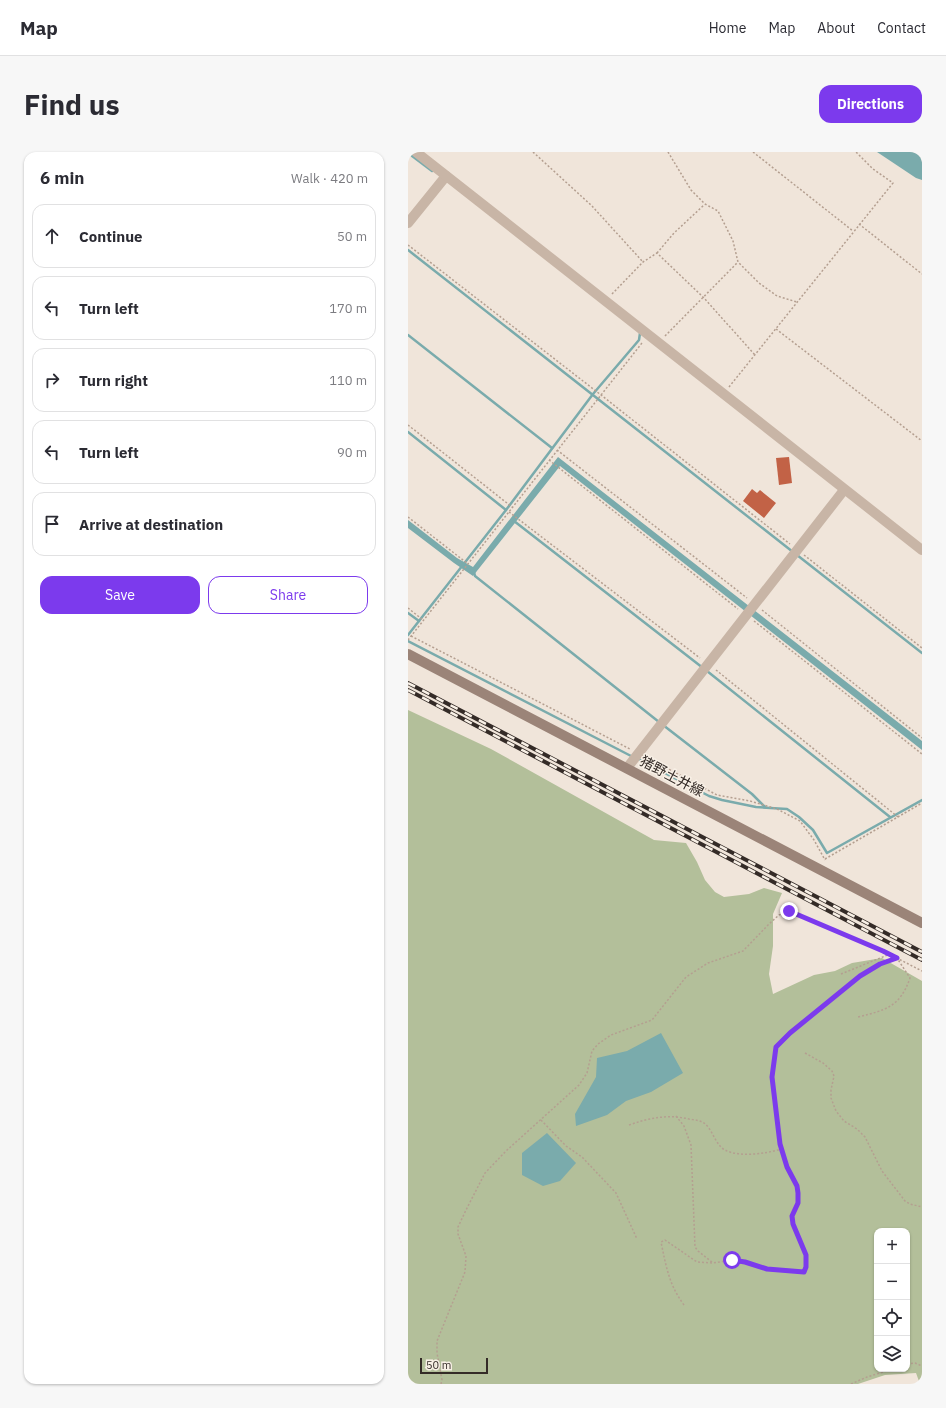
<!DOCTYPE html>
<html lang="en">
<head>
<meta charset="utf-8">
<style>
	:root { --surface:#fff; --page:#f7f7f7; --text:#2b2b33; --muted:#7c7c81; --line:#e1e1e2; --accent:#7c3aed }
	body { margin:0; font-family:"IBM Plex Sans","Noto Sans JP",sans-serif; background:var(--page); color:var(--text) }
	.controls { position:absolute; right:12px; bottom:12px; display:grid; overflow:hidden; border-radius:8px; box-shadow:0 1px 3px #0004 }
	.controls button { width:36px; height:36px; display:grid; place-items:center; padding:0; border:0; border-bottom:1px solid var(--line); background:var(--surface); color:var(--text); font:20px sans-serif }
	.scale { position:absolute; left:12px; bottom:10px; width:68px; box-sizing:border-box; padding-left:4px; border:2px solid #342b27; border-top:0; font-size:11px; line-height:14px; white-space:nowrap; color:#342b27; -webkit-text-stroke:3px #f8f0e6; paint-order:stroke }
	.stop { position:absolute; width:12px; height:12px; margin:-9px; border:3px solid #7c3aed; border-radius:50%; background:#fff }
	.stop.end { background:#7c3aed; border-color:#fff; box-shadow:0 1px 4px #0008 }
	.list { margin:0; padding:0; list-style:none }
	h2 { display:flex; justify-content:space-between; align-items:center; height:52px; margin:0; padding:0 16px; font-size:17px }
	h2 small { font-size:13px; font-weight:400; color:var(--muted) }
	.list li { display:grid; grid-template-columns:26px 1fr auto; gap:12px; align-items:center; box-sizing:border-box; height:64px; margin:0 8px 8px; padding:0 8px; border:1px solid var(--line); border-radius:12px }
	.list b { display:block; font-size:15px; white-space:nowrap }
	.list em { font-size:13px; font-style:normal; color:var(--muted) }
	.actions { display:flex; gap:8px; padding:12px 16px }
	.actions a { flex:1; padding:9px 0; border:1px solid var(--accent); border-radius:12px; text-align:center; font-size:14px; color:var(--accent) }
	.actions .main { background:var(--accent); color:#fff }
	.icon { flex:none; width:22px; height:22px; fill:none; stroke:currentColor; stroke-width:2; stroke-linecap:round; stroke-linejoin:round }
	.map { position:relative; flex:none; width:514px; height:1232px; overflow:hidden; border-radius:12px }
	header { display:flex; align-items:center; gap:24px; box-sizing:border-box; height:56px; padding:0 20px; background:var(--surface); border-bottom:1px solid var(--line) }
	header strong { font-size:19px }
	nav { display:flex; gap:22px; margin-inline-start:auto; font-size:14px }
	.intro { display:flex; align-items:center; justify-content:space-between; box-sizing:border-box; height:96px; padding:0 24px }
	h1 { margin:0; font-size:28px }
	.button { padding:10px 18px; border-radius:12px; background:var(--accent); color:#fff; font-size:14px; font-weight:700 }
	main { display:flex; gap:24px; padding:0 24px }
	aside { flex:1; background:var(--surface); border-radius:12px; box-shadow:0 1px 3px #0004 }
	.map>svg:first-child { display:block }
	.green { fill:#b3bf9a; fill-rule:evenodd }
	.water { fill:#7aabac }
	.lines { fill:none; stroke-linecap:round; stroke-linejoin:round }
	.stream { stroke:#7aabac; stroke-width:2.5 }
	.building { fill:#c26246 }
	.path { stroke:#b49f90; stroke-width:1.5; stroke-dasharray:2 2; stroke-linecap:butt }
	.minor { stroke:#c8b5a6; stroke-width:10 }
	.tertiary { stroke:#c8b5a6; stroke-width:10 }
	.secondary { stroke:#9b8478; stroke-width:10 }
	.rail-casing { stroke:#342b27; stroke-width:4 }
	.rail { stroke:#f8f0e6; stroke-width:2.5; stroke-dasharray:8; stroke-linecap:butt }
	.route { stroke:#7c3aed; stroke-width:5 }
	.labels { text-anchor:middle; stroke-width:3; stroke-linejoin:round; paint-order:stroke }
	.street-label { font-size:14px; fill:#342b27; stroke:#f8f0e6 }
</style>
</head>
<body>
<header>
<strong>Map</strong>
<nav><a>Home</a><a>Map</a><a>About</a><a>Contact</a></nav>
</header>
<div class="intro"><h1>Find us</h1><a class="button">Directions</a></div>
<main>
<aside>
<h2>6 min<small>Walk · 420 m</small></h2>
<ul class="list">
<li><svg class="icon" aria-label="ahead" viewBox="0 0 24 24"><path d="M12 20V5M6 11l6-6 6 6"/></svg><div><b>Continue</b></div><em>50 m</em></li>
<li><svg class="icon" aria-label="left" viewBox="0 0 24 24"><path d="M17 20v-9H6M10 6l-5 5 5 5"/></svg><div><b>Turn left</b></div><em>170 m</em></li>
<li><svg class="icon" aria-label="right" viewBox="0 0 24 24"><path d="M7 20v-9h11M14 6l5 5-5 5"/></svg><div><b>Turn right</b></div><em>110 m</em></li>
<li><svg class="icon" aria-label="left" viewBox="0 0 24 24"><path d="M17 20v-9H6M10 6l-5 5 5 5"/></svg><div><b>Turn left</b></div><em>90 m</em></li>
<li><svg class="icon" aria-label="arrive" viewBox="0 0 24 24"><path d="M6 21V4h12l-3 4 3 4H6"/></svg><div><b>Arrive at destination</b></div></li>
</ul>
<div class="actions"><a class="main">Save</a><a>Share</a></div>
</aside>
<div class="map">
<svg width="514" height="1232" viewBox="0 0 514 1232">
	<rect width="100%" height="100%" fill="#f0e5da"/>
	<path class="green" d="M0,558l83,39 163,91 32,3 11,19 8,18 10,12 9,5 25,-3 15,-6 18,5 -9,21v32l-4,28 4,20 41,-19 21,-4 17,-8 30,-5 40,23v403h-2l-4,-11 -31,2 -27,9h-450zM469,1079h30v138h-30z"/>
	<g class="water">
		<polygon points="469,0 514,0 514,28 508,26"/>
		<polygon points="150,305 514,589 514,598 152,314 65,424 46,411 0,376 0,368 49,406 65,415"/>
		<polygon points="253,881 275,921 243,940 218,949 199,963 168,974 167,962 188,925 189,906 219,899"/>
		<polygon points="139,981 168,1011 152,1029 135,1034 114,1023 114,1001"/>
	</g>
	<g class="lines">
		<g class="stream">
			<polyline points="0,1 24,19"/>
			<polyline points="0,98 385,400"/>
			<polyline points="0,183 144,296"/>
			<polyline points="0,280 98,358"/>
			<polyline points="106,369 295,516"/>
			<polyline points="389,403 514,501"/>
			<polyline points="66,420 67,424 251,570"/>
			<polyline points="0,461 11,469"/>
			<polyline points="0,483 98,358 185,242 231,188 232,181"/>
			<polyline points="0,489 225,605"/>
			<polyline points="299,519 482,665"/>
			<polyline points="255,573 344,642 357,655"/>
			<polyline points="230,607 301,644 314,648 348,655 379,657 391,665 405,678 419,701 514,648"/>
		</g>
	</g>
	<g class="building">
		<polygon points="381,305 384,331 371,333 368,306"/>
		<polygon points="344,337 349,341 352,338 368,351 356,366 335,349"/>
	</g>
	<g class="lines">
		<g class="path">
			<polyline points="125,0 184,54 235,110"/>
			<polyline points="260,0 283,38 297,52 310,59 325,89 330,110 351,131 369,144 389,150"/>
			<polyline points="345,0 445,79"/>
			<polyline points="451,72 514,122"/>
			<polyline points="0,93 193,243 382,392"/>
			<polyline points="249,101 266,81 296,53"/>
			<polyline points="204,142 235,110 249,101 296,146 347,203"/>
			<polyline points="368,177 514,289"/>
			<polyline points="257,184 330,110"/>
			<polyline points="321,235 485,31 465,17 448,0"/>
			<polyline points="0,273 104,355"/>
			<polyline points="149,298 339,446"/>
			<polyline points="141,308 330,457"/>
			<polyline points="101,360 292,506"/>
			<polyline points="0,365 60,412"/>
			<polyline points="396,403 514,496"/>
			<polyline points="0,456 15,468"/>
			<polyline points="354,458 514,586"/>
			<polyline points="346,469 514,602"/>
			<polyline points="3,484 222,597"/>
			<polyline points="0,488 234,191"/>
			<polyline points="308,518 490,665"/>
			<polyline points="240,606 309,643 342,649 369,657 392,669 406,688 417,708"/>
			<polyline points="417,707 514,651"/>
			<polyline points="433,822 482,802"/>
			<polyline points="397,901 415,911 424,919 426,924 423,938 423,946 428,959 436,969 449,977 457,985 474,1019 497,1049 502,1052 514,1055"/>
			<polyline points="268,964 276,974 283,993 287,1095 290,1099 305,1111"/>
			<polyline points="133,968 158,994 174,1005 208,1041 229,1087"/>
			<path d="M221,973c20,-7 39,-11 60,-6 5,1 10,1 15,4 7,5 10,16 16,23 11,13 46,8 61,3"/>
			<path d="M276,1153c-15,-20 -18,-39 -23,-63l4,-2 32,22 16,1 19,-3 13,2 22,7 37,3 2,-5v-12l-13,-31 -1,-8 6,-13 1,-10 -2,-7 -10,-19 -7,-23 -8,-67 4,-30 14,-14 70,-57 20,-12 17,-6 13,20c-10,29 -24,32 -52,39"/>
			<polyline points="499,1212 507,1211 514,1214"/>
			<polyline points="33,1232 34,1228 29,1201 29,1189 57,1120 58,1104 50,1082 50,1075 58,1058 77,1021 98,999 171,933 179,921 184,899 190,892 203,883 244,868 278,825 300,811 335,799 361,772 371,763 381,759 475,799 514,819"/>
			<polyline points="443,1232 459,1225 485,1217"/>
		</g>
		<g class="minor">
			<polyline points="0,71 38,24"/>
			<polyline points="219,616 436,338"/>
		</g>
		<polyline class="tertiary" points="8,0 514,398"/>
		<polyline class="secondary" points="0,502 514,771"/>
		<g class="rail-casing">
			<g id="rail">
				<polyline points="0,531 514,800"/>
				<polyline points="0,538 514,808"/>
			</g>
		</g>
		<use href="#rail" class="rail"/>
	</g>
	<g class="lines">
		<polyline class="route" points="324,1108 337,1110 359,1117 396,1120 398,1115 398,1103 385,1072 384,1064 390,1051 390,1041 389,1034 379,1015 372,992 364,925 368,895 382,881 452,824 472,812 489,806 475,799 381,759"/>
	</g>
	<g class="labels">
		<g class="street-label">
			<text transform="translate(264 624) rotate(28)" y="5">猪野土井線</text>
		</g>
	</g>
</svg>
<div class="controls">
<button>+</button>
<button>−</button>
<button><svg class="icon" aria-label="locate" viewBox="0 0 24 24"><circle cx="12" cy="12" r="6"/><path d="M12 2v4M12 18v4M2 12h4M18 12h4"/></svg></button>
<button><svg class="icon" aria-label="layers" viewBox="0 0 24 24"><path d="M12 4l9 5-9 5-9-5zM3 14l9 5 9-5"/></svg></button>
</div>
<div class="scale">50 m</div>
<div class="stop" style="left:324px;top:1108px"></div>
<div class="stop end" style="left:381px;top:759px"></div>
</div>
</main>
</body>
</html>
